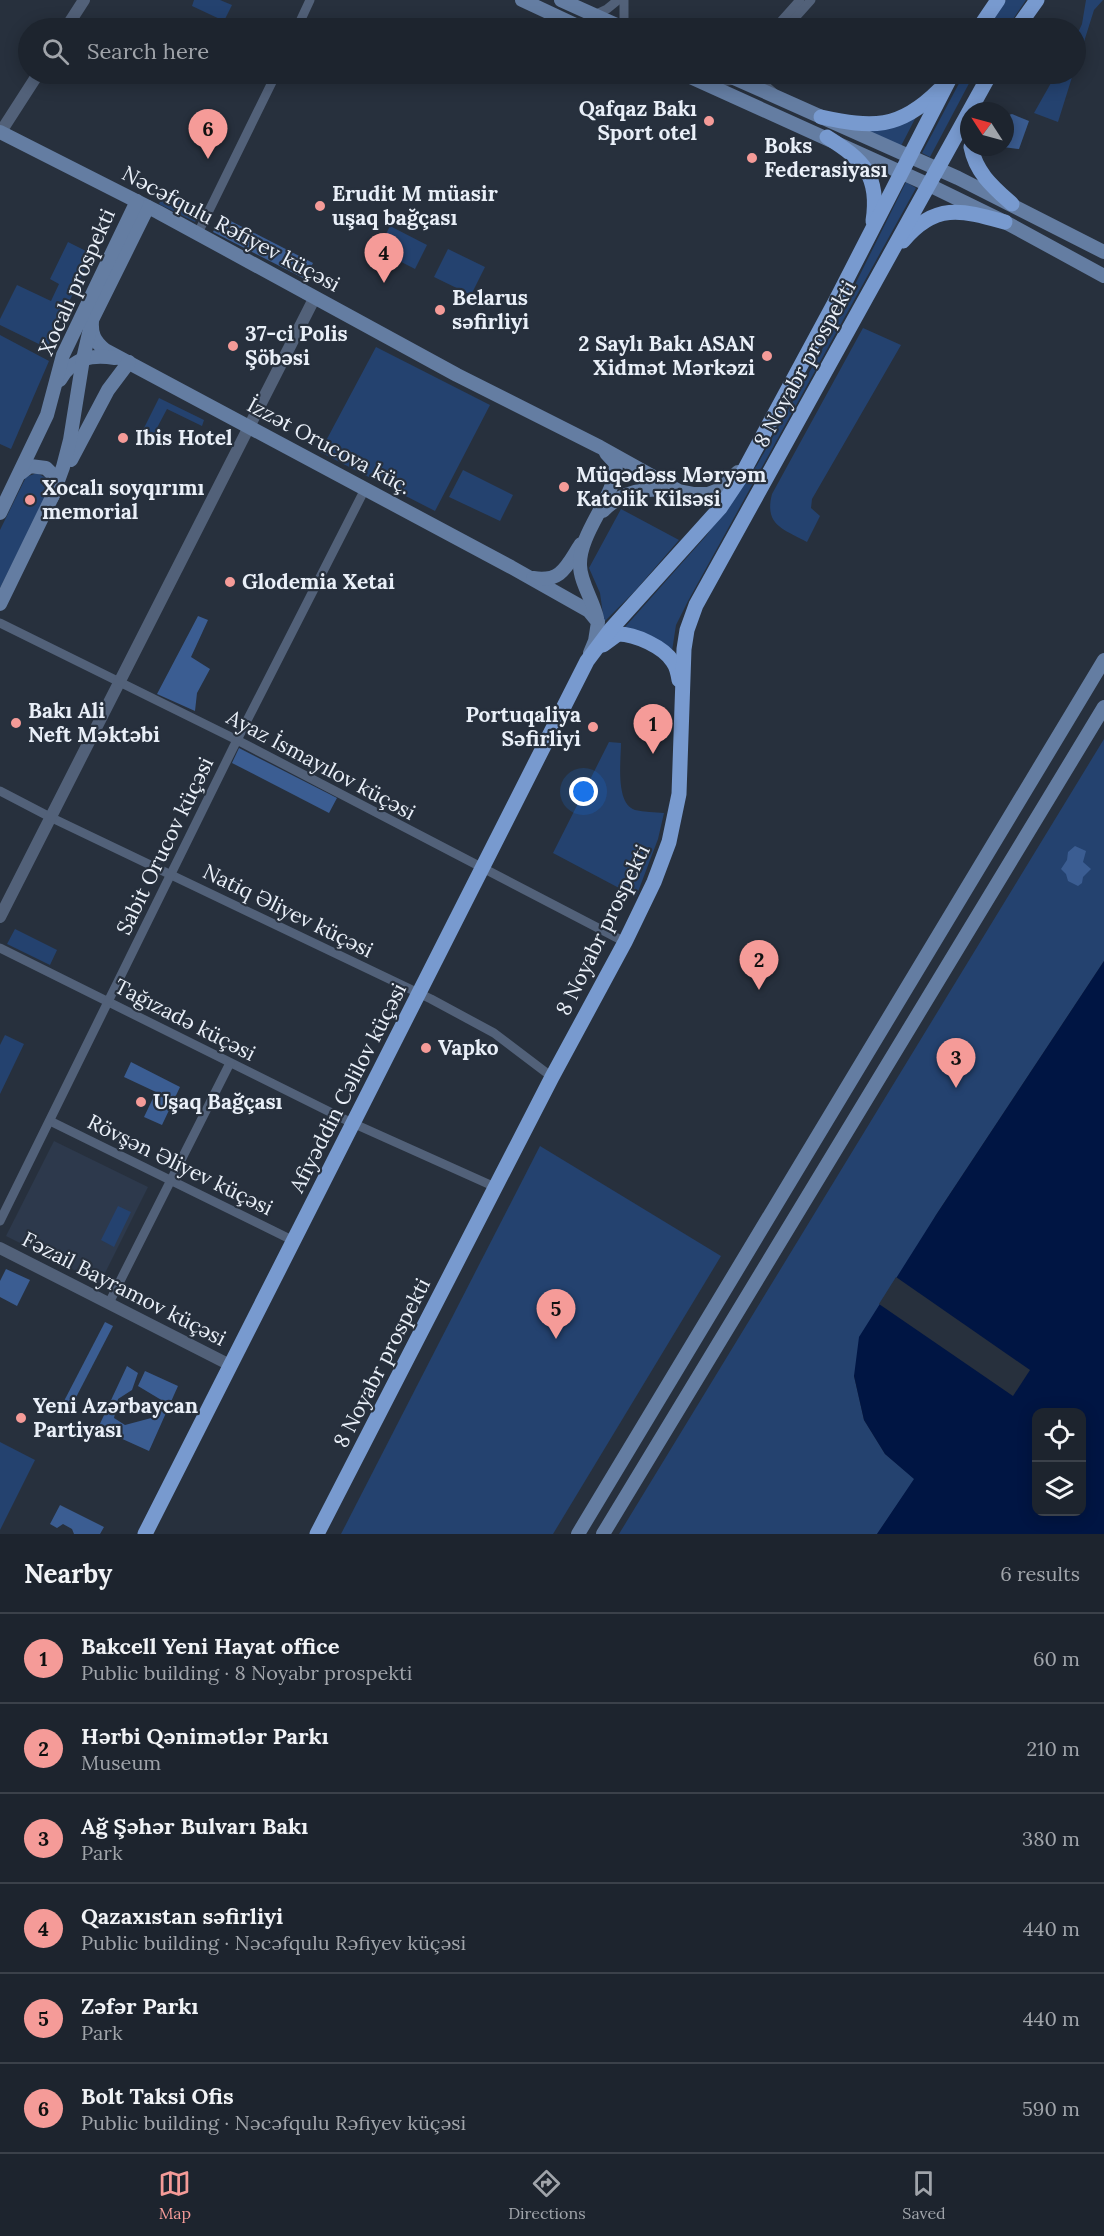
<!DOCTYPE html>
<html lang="en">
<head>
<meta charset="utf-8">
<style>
	:root { --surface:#1d242e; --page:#252c36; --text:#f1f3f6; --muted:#a0a4aa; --line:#3b414a; --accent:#f59b98 }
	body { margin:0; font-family:Lora,serif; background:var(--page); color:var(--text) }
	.controls { position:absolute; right:18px; bottom:18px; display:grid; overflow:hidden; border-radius:12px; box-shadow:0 3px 15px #0003 }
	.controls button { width:54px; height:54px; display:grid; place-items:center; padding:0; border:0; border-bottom:2px solid var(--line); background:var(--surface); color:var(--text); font:30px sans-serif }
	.compass { position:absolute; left:960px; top:102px; width:54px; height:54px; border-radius:50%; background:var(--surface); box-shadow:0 3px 15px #0003; rotate:306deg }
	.you { position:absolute; left:584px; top:792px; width:21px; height:21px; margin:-15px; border:4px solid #fff; border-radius:50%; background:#1a73e8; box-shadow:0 0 0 9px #1a73e833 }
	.badge { display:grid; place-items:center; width:39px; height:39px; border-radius:50%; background:var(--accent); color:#111; font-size:20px; font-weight:700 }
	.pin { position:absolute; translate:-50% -50px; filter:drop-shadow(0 2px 3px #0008) }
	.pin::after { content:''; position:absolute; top:32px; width:21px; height:18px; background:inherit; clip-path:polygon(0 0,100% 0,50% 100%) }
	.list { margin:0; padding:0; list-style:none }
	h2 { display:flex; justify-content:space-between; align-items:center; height:78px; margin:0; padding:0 24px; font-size:26px }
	h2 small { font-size:20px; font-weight:400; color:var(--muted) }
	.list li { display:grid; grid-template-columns:39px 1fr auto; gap:18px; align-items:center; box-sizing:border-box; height:90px; padding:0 24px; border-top:2px solid var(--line) }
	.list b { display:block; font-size:22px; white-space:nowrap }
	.list p { margin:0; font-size:20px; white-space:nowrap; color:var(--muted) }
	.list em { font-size:20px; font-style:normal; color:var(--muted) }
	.icon { flex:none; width:33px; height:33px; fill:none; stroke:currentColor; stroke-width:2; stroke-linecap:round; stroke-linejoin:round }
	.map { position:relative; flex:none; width:1104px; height:1534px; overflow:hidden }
	.search { position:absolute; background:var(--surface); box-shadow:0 3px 15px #0003; left:18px; right:18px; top:18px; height:66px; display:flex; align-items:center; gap:15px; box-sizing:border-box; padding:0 21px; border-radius:33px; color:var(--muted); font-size:22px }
	.sheet { height:618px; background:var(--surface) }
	nav { display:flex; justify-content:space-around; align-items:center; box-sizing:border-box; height:84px; border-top:2px solid var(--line); background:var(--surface); font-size:16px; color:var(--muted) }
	nav a { display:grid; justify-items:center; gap:3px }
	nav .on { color:var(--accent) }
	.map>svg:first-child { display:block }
	.built { fill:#2d394c }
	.green { fill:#24426f }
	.forest { fill:#3b5d92 }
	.water { fill:#001543; fill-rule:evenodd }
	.pier { fill:#27303d }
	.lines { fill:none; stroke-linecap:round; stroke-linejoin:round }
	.minor { stroke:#526179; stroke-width:9 }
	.tertiary { stroke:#526179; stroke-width:12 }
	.secondary { stroke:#647da2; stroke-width:14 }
	.trunk { stroke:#789acf; stroke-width:15 }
	.poi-dot { fill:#f59b98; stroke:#27303d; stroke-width:2 }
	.labels { text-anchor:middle; stroke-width:4.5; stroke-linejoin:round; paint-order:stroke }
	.poi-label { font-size:21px; font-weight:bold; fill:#e9eff8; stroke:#27303d; text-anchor:start }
	.street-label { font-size:21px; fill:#e9eff8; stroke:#27303d }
</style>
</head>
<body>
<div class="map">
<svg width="1104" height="1534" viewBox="0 0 1104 1534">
	<rect width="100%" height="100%" fill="#27303d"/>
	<polygon class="built" points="54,1141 148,1187 100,1283 6,1236"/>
	<g class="green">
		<polygon points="194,0 220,0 232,5 224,21 192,6"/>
		<polygon points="1006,0 1026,0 1007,28 986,28"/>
		<polygon points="1086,0 1103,0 1094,10 1076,67 1076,37 1082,24"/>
		<polygon points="964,74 974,74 930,157 922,153"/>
		<polygon points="1056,74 1073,74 1058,122 1034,113"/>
		<polygon points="918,113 901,146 864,131"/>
		<polygon points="906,182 916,188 688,601 676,625 672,651 625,627 706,536 757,465 828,339"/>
		<polygon points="166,190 202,208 195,222 159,204"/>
		<polygon points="390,226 427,245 415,269 378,250"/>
		<polygon points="68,242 92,254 47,348 0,325 0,319 17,285 51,301 59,284 50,279"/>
		<polygon points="448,249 485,267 471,295 434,277"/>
		<path d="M863,328l38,17 -89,154 -1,9 9,8 -13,26c-24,-13 -43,-17 -35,-48z"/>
		<polygon points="0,335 49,361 11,449 0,444"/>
		<polygon points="376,347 490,405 435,511 320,452"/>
		<polygon points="159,398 204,420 202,426 167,409 150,441 140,436"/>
		<polygon points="463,470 513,495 500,521 449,497"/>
		<polygon points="37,473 46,478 50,489 0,588 0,530 26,477"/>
		<polygon points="621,509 679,540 634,592 604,622 600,593 589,568"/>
		<polygon points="1104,739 1104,961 936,1215 854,1376 864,1420 885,1454 915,1479 877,1534 619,1534"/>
		<path d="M609,742l12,1c0,17 -6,61 14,67 9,2 20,2 29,3l-6,26 -22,58 -83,-44z"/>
		<polygon points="15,929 57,950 50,965 7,944"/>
		<polygon points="5,1035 24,1044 0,1094 0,1045"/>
		<polygon points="540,1146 721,1256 553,1534 341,1534"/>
		<polygon points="118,1206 131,1212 114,1247 101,1240"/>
		<polygon points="0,1442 35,1460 0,1530"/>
	</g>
	<g class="forest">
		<polygon points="1012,114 1029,121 1019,149 1003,147 1005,116"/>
		<polygon points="221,216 313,263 305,279 213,232"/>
		<polygon points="198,616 208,620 191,657 210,669 197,693 195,711 157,694"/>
		<polygon points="239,748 337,798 329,813 232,763"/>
		<polygon points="1075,846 1086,851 1083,862 1091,869 1083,877 1082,883 1078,886 1068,881 1066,874 1061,869 1067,860 1068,852"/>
		<polygon points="131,1062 180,1087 162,1125 144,1117 156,1092 124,1077"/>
		<polygon points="6,1269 30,1280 17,1306 0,1297 0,1281"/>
		<polygon points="105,1322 113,1326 71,1407 63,1403"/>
		<polygon points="127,1366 138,1373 132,1390 118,1399 114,1418 125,1425 155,1417 163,1401 138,1386 145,1371 178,1386 149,1451 98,1428"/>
		<polygon points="60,1505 104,1527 100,1534 74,1534 72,1529 63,1524 57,1528 50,1524"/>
	</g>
	<path class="water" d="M1104,961v573h-227l37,-55 -29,-25 -21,-34 -10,-44 5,-39 77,-122zM1036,1412h46v100h-46z"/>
	<polygon class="pier" points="896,1277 1030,1370 1013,1396 879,1304"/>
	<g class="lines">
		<g class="minor">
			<polyline points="594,15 607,9 618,0"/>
			<polyline points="297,28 310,0"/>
			<polyline points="624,28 624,0"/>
			<polyline points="775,28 800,0"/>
			<polyline points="786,28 811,0"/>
			<path d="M702,74c16,6 28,12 42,0"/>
			<polyline points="760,74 766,86 774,93"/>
			<polyline points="198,233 276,74"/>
			<polyline points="0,623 237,740 625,942"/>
			<polyline points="0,791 50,817 431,999 494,1033 552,1077"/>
			<polyline points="0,948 348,1121 495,1187"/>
			<polyline points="50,1121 294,1241"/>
			<polyline points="0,1221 233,748 365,489"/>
			<polyline points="109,1303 230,1063"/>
		</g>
		<g class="tertiary">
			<polyline points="66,28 84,0"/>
			<polyline points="0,133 38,74"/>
			<polyline points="0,917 315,297"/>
			<polyline points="0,1248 230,1365"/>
		</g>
		<g class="secondary">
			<polyline points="522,0 582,28"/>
			<polyline points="561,0 623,28"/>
			<polyline points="684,74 929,185 1005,222 1104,276"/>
			<polyline points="725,74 958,178 1104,252"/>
			<polyline points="0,132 158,212 457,375 600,447 679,491 694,494 708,494 721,489 738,472"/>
			<path d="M92,320c-1,14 2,21 13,30l406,217 78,44 9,11 -3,19 -5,12"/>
			<path d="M60,380c12,-22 32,-26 55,-22"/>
			<polyline points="71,460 108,390 129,362"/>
			<polyline points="21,473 30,466 46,468 55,477 54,489"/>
			<polyline points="52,497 63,467 70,440 83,359 92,320 148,207"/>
			<path d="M603,511c20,-21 43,-23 70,-21"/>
			<polyline points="0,513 47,415 63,355 137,201"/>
			<path d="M533,578c29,5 34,-13 48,-34"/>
			<polyline points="0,604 55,491"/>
			<path d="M597,618c-4,-18 -17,-36 -17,-53 -1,-33 36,-68 36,-101l-10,-11"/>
			<polyline points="578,1534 1104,660"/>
			<polyline points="603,1534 1104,707"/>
		</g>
		<g class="trunk">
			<polyline points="979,28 998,0"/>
			<polyline points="1017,28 1037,0"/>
			<path d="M821,117c51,11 78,13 118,-27"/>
			<path d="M827,137c36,23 53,38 46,84"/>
			<path d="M971,147c5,26 22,40 41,57"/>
			<path d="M903,241c32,-39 59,-31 102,-19"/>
			<path d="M603,645l15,-11c17,0 46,13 55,28 4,5 5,12 6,18"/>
			<polyline points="145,1534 587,661 611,629 720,508 740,478 835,302 952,74"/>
			<polyline points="317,1534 552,1077 625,942 654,882 669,842 679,794 684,649 687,630 696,605 990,74"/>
		</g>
	</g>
	<g class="poi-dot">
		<circle cx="709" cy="121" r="6"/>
		<circle cx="752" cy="158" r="6"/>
		<circle cx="320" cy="206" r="6"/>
		<circle cx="440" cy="310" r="6"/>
		<circle cx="233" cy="346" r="6"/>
		<circle cx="767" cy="356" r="6"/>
		<circle cx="123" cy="438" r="6"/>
		<circle cx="564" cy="487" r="6"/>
		<circle cx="30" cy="500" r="6"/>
		<circle cx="230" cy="582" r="6"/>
		<circle cx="16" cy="723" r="6"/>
		<circle cx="593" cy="727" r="6"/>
		<circle cx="426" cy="1048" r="6"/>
		<circle cx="141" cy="1102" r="6"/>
		<circle cx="21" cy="1418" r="6"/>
	</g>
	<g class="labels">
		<g class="poi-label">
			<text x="697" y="116" text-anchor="end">Qafqaz Bakı<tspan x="697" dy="24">Sport otel</tspan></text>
			<text x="764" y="153">Boks<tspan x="764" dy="24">Federasiyası</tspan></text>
			<text x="332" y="201">Erudit M müasir<tspan x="332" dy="24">uşaq bağçası</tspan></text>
			<text x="452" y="305">Belarus<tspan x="452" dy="24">səfirliyi</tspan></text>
			<text x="245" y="341">37-ci Polis<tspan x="245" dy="24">Şöbəsi</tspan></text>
			<text x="755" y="351" text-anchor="end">2 Saylı Bakı ASAN<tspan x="755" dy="24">Xidmət Mərkəzi</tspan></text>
			<text x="135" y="445">Ibis Hotel</text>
			<text x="576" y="482">Müqədəss Məryəm<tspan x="576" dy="24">Katolik Kilsəsi</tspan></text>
			<text x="42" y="495">Xocalı soyqırımı<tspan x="42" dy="24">memorial</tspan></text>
			<text x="242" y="589">Glodemia Xetai</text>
			<text x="28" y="718">Bakı Ali<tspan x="28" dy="24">Neft Məktəbi</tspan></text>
			<text x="581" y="722" text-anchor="end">Portuqaliya<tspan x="581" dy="24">Səfirliyi</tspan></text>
			<text x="438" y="1055">Vapko</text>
			<text x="153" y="1109">Uşaq Bağçası</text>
			<text x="33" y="1413">Yeni Azərbaycan<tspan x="33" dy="24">Partiyası</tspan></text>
		</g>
		<g class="street-label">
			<text transform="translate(231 229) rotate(28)" y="7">Nəcəfqulu Rəfiyev küçəsi</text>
			<text transform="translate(77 282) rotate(-66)" y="7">Xocalı prospekti</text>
			<text transform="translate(805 364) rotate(-61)" y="7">8 Noyabr prospekti</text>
			<text transform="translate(329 446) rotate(28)" y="7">İzzət Orucova küç.</text>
			<text transform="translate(321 765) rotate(28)" y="7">Ayaz İsmayılov küçəsi</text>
			<text transform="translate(165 846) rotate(-64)" y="7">Sabit Orucov küçəsi</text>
			<text transform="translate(288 911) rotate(26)" y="7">Natiq Əliyev küçəsi</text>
			<text transform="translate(603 930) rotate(-64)" y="7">8 Noyabr prospekti</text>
			<text transform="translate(185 1020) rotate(27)" y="7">Tağızadə küçəsi</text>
			<text transform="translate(348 1088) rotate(-63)" y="7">Afiyəddin Cəlilov küçəsi</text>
			<text transform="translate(180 1165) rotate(26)" y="7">Rövşən Əliyev küçəsi</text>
			<text transform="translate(124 1289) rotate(27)" y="7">Fəzail Bayramov küçəsi</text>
			<text transform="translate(382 1363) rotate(-63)" y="7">8 Noyabr prospekti</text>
		</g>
	</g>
</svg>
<div class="controls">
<button><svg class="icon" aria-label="locate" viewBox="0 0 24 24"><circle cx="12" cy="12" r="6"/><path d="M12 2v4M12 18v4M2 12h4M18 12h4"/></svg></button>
<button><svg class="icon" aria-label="layers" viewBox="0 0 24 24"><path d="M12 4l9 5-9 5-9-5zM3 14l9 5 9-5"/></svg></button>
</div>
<svg class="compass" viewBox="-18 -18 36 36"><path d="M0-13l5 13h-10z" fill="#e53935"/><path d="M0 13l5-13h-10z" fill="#a0a4aa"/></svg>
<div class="you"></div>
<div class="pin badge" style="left:653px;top:754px">1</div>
<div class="pin badge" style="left:759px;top:990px">2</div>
<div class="pin badge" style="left:956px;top:1088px">3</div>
<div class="pin badge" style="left:384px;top:283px">4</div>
<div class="pin badge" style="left:556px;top:1339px">5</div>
<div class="pin badge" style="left:208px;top:159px">6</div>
<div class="search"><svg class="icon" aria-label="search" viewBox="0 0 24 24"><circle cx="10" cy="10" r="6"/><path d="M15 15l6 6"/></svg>Search here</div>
</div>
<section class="sheet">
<h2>Nearby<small>6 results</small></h2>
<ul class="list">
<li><span class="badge">1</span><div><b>Bakcell Yeni Hayat office</b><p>Public building · 8 Noyabr prospekti</p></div><em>60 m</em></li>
<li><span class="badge">2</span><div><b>Hərbi Qənimətlər Parkı</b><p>Museum</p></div><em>210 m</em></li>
<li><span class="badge">3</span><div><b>Ağ Şəhər Bulvarı Bakı</b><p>Park</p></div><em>380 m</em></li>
<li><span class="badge">4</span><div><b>Qazaxıstan səfirliyi</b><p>Public building · Nəcəfqulu Rəfiyev küçəsi</p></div><em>440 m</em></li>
<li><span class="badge">5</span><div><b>Zəfər Parkı</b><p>Park</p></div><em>440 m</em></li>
<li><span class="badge">6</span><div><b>Bolt Taksi Ofis</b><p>Public building · Nəcəfqulu Rəfiyev küçəsi</p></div><em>590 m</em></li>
</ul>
</section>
<nav>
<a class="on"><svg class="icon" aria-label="map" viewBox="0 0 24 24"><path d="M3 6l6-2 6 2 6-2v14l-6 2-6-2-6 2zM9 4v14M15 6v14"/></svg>Map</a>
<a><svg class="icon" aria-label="directions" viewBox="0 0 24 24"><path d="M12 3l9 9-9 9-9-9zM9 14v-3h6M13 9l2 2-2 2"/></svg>Directions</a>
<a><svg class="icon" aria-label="saved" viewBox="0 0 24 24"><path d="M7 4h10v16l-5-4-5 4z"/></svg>Saved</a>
</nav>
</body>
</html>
